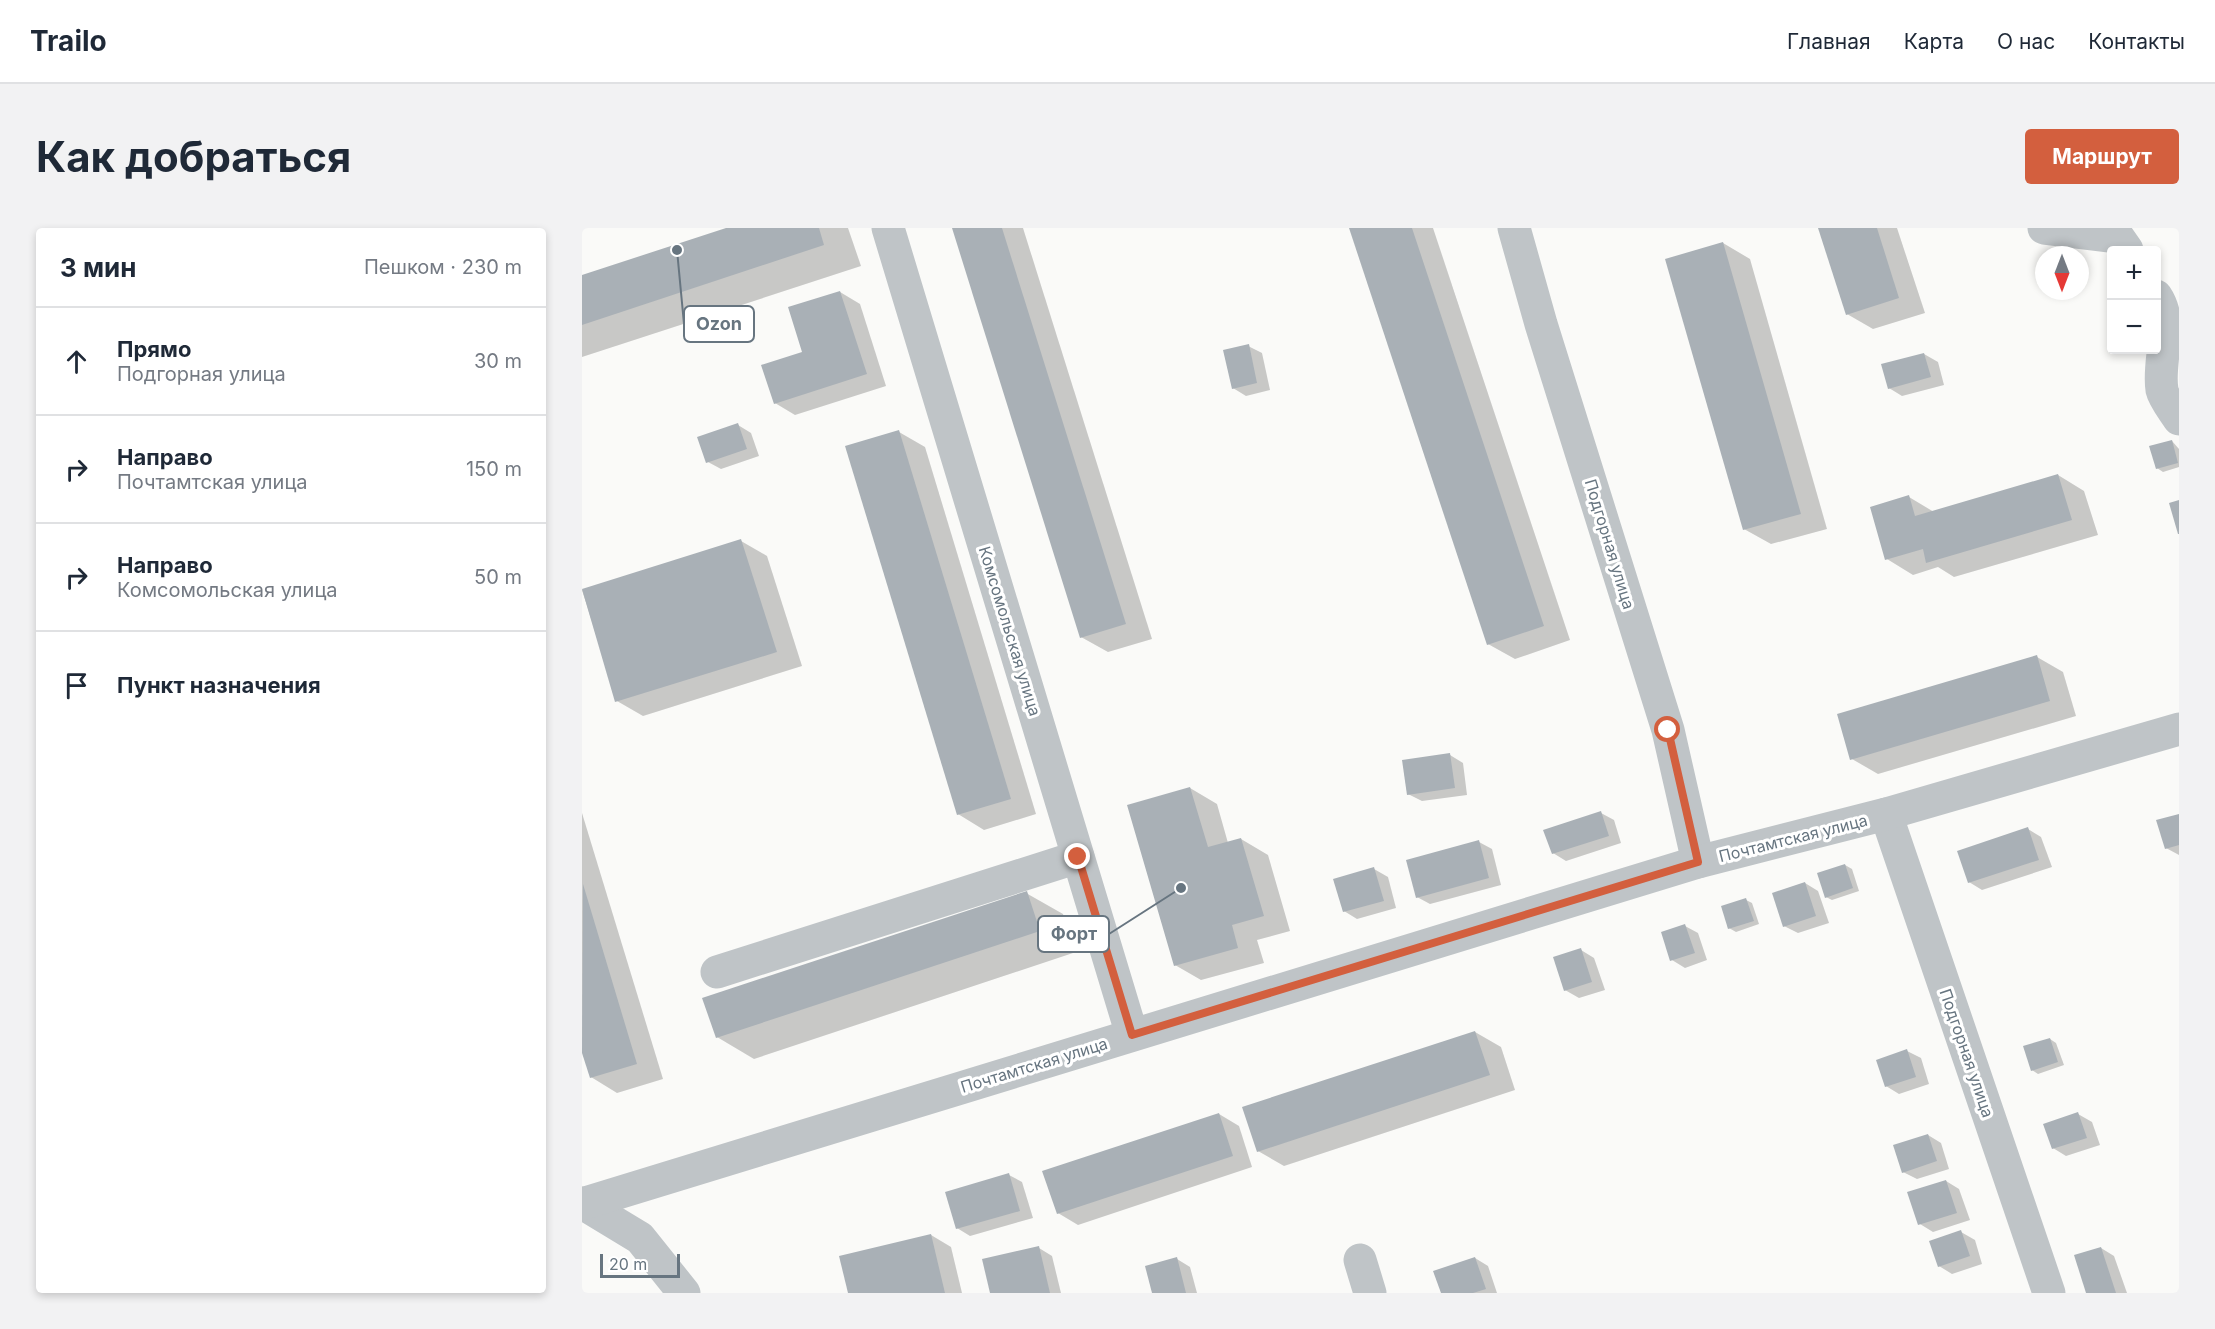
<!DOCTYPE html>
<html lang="ru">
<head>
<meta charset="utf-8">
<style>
	:root { --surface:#fff; --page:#f2f2f3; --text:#1f2937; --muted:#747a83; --line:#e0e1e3; --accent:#d35f3e }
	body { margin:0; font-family:Inter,sans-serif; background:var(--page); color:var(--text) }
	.controls { position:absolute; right:18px; top:18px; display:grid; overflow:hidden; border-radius:6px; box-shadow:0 3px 9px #0003 }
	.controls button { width:54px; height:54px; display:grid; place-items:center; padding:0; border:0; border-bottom:2px solid var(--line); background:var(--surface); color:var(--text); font:30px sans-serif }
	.compass { position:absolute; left:1453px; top:18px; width:54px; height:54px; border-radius:50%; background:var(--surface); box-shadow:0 3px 9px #0003; rotate:180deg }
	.scale { position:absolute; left:18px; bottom:15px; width:80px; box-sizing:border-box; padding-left:6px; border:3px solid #677580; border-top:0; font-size:16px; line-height:21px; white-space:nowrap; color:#677580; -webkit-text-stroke:4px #fff; paint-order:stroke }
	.stop { position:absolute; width:18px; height:18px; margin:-14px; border:4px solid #d35f3e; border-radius:50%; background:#fff }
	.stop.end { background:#d35f3e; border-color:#fff; box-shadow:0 2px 6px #0008 }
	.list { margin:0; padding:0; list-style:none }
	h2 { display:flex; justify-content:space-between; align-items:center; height:78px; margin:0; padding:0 24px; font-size:26px }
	h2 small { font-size:20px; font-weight:400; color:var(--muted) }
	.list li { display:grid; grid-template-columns:39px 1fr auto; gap:18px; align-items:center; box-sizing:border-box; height:108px; padding:0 24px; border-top:2px solid var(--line) }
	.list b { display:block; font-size:22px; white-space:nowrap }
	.list p { margin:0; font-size:20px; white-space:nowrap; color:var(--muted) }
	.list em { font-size:20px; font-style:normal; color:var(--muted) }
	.icon { flex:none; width:33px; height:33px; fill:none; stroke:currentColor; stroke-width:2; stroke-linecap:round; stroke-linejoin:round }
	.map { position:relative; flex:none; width:1597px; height:1065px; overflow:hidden; border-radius:6px }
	header { display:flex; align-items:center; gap:36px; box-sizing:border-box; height:84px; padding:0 30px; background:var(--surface); border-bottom:2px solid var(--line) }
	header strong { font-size:28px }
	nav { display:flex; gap:33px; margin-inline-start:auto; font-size:21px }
	.intro { display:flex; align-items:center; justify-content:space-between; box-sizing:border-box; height:144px; padding:0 36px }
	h1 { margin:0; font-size:42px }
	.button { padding:15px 27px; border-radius:6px; background:var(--accent); color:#fff; font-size:21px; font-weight:700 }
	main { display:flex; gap:36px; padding:0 36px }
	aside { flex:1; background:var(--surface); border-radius:6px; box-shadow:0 3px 9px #0003 }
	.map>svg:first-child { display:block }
	.shadow { fill:#0003 }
	.building { fill:#a9b0b6 }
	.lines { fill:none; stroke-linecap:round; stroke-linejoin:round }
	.minor { stroke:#bfc4c7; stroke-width:33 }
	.route { stroke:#d35f3e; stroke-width:8 }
	.labels { text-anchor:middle; stroke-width:6; stroke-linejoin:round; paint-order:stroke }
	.street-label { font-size:16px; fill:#677580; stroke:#fff }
	.leader { fill:none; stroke:#677580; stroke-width:2 }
	.callout-dot { fill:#677580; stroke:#fff; stroke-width:2 }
	.callout { fill:#fff; stroke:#677580; stroke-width:2 }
	.callout-label { font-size:18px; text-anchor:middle; font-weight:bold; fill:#677580 }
</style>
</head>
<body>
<header>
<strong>Trailo</strong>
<nav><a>Главная</a><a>Карта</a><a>О нас</a><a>Контакты</a></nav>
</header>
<div class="intro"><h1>Как добраться</h1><a class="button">Маршрут</a></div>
<main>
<aside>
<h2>3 мин<small>Пешком · 230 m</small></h2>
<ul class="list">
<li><svg class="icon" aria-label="ahead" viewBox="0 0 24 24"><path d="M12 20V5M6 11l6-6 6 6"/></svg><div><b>Прямо</b><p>Подгорная улица</p></div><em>30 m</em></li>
<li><svg class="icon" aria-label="right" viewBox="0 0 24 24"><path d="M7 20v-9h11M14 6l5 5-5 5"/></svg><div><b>Направо</b><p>Почтамтская улица</p></div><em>150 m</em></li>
<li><svg class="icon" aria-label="right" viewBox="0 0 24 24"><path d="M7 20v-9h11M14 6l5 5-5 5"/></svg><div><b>Направо</b><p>Комсомольская улица</p></div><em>50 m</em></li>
<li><svg class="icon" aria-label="arrive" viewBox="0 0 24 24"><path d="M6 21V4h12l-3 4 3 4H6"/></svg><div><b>Пункт назначения</b></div></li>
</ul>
</aside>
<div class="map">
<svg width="1597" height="1065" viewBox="0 0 1597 1065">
	<rect width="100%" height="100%" fill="#fafaf8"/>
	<g class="shadow">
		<polygon points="149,0 266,0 279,38 0,129 0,49"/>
		<polygon points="371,0 441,0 570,411 526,424 499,409"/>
		<polygon points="768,0 851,0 988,412 933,431 906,416"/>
		<polygon points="1237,0 1315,0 1343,85 1291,101 1265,86"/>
		<polygon points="1141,15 1168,31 1245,301 1189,316 1162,301"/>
		<polygon points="258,64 278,76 304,158 213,187 193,175"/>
		<polygon points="666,118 680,125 688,162 664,168 651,160"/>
		<polygon points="1342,126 1356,134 1362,157 1320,168 1307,160"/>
		<polygon points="156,197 169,205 177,228 139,241 126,234"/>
		<polygon points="317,204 343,219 454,586 402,602 376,586"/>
		<polygon points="1590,213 1597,221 1597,239 1581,244 1575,240"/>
		<polygon points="1476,247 1502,263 1516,307 1372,349 1356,339 1331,347 1305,331 1327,269 1352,284"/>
		<polygon points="159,313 185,328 220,438 61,488 35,473 0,362"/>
		<polygon points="1455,429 1481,444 1494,488 1296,546 1270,531"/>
		<polygon points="868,527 881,535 885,567 840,573 826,566"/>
		<polygon points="608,560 635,576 646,615 659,611 686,627 708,703 675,712 682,735 619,752 593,737"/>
		<polygon points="0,585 81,851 35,865 9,849 0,820"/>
		<polygon points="1019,585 1032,592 1039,615 984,633 971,625"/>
		<polygon points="1597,587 1597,627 1584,620"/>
		<polygon points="1446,601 1459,609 1470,639 1400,662 1387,654"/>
		<polygon points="897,614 910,621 919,657 848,676 835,669"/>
		<polygon points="1263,637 1270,641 1277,663 1250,672 1244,669"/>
		<polygon points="792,641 806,649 814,680 775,691 762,683"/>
		<polygon points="1223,655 1236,663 1247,695 1216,705 1202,698"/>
		<polygon points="444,665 481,686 494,724 172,831 135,809"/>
		<polygon points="1164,672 1170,675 1177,696 1154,704 1147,700"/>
		<polygon points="1103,698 1116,705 1125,732 1103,740 1090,732"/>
		<polygon points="999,722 1012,730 1023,762 997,770 983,762"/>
		<polygon points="893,804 919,819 933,862 702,938 676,923"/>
		<polygon points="1468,811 1474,815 1482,837 1456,846 1450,842"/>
		<polygon points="1325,823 1339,830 1347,856 1317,866 1304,858"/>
		<polygon points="637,886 657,898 670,939 496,997 476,985"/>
		<polygon points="1496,886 1510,894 1518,917 1484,928 1471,920"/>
		<polygon points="1346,907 1359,915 1367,941 1335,951 1321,944"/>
		<polygon points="427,947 440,954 451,990 388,1008 375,1000"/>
		<polygon points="1364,953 1377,961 1388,992 1351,1004 1338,996"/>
		<polygon points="1379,1004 1393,1012 1400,1036 1370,1046 1357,1038"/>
		<polygon points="349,1007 369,1019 380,1065 268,1065"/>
		<polygon points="457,1020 470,1028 479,1065 410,1065"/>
		<polygon points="1519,1020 1532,1028 1545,1065 1506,1065"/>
		<polygon points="893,1030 906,1038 915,1065 861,1065"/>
		<polygon points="595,1031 608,1039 615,1065 572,1065"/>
	</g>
	<g class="building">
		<polygon points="144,0 237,0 242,17 0,97 0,47"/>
		<polygon points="370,0 420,0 544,396 498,410"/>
		<polygon points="767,0 830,0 962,398 905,417"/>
		<polygon points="1236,0 1295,0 1317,70 1264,87"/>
		<polygon points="1141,14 1219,286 1161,302 1083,31"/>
		<polygon points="258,63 285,146 192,176 179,137 220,124 206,79"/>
		<polygon points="667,116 675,155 650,161 641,122"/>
		<polygon points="1342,125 1349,149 1306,161 1299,136"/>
		<polygon points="156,195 165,221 124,235 115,209"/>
		<polygon points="317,202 429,571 375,587 263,218"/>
		<polygon points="1590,212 1596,235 1574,241 1567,218"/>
		<polygon points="1476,246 1490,292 1344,335 1341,321 1303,332 1288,279 1327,267 1333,288"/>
		<polygon points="1597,272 1597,306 1596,306 1587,275"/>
		<polygon points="159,311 195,424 33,474 0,361"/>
		<polygon points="1455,427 1468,473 1268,532 1255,486"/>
		<polygon points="868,525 873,560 825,567 820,532"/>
		<polygon points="608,559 626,619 659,610 682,688 650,697 656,720 592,738 545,577"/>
		<polygon points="1019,583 1027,608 970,626 961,602"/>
		<polygon points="1597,586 1597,617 1583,621 1574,592"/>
		<polygon points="1446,599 1457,632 1386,655 1375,623"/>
		<polygon points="897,612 907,650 834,670 824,632"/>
		<polygon points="1263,636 1271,660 1243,670 1235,645"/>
		<polygon points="792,639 802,673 761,684 751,651"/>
		<polygon points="1223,654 1234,688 1201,699 1190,665"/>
		<polygon points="1,656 55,836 8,850 0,825"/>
		<polygon points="445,663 458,703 134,810 120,770"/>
		<polygon points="1164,670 1172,693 1146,701 1139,678"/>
		<polygon points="1103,696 1113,725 1088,733 1079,704"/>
		<polygon points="999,720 1010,754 982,763 971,729"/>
		<polygon points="893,803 908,847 675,924 660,879"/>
		<polygon points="1468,810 1476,834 1449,843 1441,818"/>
		<polygon points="1325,821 1334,849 1303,859 1294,832"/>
		<polygon points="1496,884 1505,910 1470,921 1461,896"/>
		<polygon points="637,885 651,928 475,986 460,943"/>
		<polygon points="1346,906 1355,933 1320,945 1311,917"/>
		<polygon points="427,945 438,983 374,1001 363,964"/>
		<polygon points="1364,952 1375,985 1336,997 1325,964"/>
		<polygon points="1379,1002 1388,1028 1356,1039 1347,1013"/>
		<polygon points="349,1006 363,1065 266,1065 257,1028"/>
		<polygon points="457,1018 468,1065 408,1065 400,1031"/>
		<polygon points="1519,1019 1534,1065 1504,1065 1492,1027"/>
		<polygon points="595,1029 604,1065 570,1065 563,1038"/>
		<polygon points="893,1029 904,1061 891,1065 859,1065 851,1043"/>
	</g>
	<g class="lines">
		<g class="minor">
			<polyline points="306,0 550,807"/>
			<polyline points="932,0 959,96 1086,502 1116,634"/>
			<polyline points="1462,0 1536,9 1545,22"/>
			<path d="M1574,68c19,28 1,64 6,94 2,9 12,21 17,29"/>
			<polyline points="1304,586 1467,1065"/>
			<polyline points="135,744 496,629"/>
			<polyline points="0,975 58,1010 102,1065"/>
			<polyline points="0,976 1116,634 1304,586 1597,501"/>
			<polyline points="778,1032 788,1065"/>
		</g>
	</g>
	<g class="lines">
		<polyline class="route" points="496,629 550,807 1116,634 1086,502"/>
	</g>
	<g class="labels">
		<g class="street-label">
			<text transform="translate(1028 316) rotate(73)" y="6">Подгорная улица</text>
			<text transform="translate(428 403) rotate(73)" y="6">Комсомольская улица</text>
			<text transform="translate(1211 610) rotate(-14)" y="6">Почтамтская улица</text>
			<text transform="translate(1385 825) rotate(71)" y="6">Подгорная улица</text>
			<text transform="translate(452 837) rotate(-17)" y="6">Почтамтская улица</text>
		</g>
	</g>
	<path class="leader" d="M95 22L102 96M599 660L527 706"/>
	<g class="callout-dot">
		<circle cx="95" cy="22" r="6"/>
		<circle cx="599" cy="660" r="6"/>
	</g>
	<g class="callout">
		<rect x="102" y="78" width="70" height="36" rx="6"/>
		<rect x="456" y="688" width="71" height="36" rx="6"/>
	</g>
	<g class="callout-label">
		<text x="137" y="102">Ozon</text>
		<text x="492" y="712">Форт</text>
	</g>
</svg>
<div class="controls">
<button>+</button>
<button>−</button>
</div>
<svg class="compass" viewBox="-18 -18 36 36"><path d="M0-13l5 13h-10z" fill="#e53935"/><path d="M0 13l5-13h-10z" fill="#747a83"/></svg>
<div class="scale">20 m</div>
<div class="stop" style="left:1086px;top:502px"></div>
<div class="stop end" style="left:496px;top:629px"></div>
</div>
</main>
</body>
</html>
